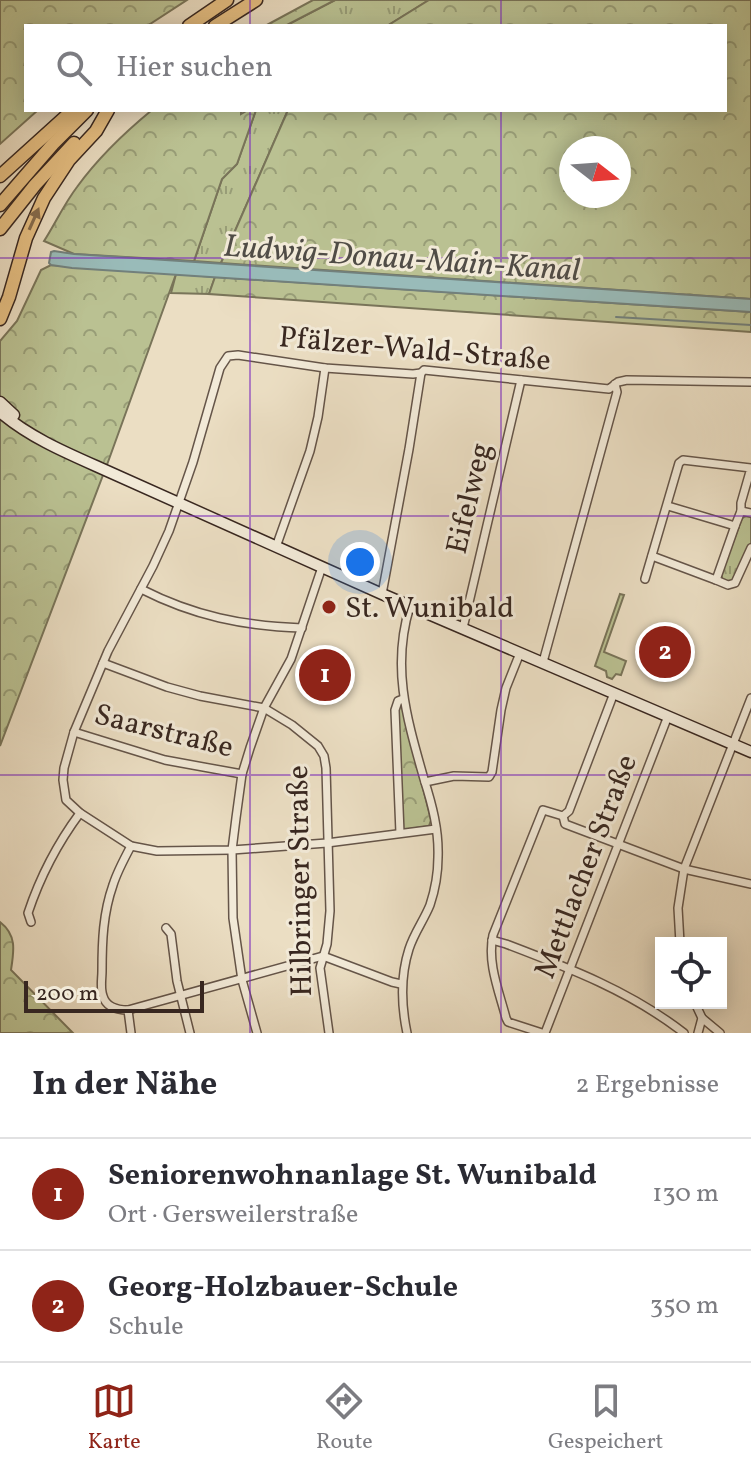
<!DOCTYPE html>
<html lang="de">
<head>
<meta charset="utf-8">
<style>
	:root { --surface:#fff; --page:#f2f2f3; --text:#2b2b33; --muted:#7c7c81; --line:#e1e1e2; --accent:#8f2418 }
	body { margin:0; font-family:Vollkorn,serif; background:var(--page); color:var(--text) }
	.controls { position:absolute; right:24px; bottom:24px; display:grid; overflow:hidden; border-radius:0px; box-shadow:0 4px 20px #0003 }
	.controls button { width:72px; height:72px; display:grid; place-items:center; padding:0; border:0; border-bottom:2px solid var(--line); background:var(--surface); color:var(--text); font:40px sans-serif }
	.compass { position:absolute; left:559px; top:136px; width:72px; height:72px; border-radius:50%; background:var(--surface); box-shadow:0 4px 20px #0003; rotate:107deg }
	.scale { position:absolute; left:24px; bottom:20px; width:180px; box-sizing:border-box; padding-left:8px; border:4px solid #382720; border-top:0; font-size:22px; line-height:28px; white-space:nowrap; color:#382720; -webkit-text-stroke:6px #f2ead8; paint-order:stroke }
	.you { position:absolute; left:360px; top:562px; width:28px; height:28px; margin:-20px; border:6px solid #fff; border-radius:50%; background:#1a73e8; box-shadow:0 0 0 12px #1a73e833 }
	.badge { display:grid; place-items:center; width:52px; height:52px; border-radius:50%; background:var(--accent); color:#fff; font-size:26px; font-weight:700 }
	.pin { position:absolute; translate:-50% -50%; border:4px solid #fff; box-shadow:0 2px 8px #0006 }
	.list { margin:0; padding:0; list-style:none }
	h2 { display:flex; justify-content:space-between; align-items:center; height:104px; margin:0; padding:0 32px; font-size:34px }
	h2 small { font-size:26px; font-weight:400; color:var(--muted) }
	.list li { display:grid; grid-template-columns:52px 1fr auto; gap:24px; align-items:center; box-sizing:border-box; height:112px; padding:0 32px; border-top:2px solid var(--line) }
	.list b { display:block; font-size:30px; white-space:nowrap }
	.list p { margin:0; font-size:26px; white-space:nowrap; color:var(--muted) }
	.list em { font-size:26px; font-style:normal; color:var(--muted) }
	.icon { flex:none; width:44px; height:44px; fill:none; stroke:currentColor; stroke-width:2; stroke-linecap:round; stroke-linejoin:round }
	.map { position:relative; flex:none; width:751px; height:1033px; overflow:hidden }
	.search { position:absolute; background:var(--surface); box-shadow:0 4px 20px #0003; left:24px; right:24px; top:24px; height:88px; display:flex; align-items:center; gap:20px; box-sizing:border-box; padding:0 28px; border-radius:0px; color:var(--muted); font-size:30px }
	.sheet { height:328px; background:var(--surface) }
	nav { display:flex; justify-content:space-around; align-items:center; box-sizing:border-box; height:112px; border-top:2px solid var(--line); background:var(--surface); font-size:22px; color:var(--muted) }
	nav a { display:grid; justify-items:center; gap:4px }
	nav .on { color:var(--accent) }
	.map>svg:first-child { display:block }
	.grass { fill:url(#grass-tufts); stroke:#797459; stroke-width:2 }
	.forest { fill:url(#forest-crowns); stroke:#797459; stroke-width:2; fill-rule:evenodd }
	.park { fill:#bac192; stroke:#797459; stroke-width:2 }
	.water { fill:#99bbb9; stroke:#72807c; stroke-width:2 }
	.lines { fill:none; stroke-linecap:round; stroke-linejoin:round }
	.stream { stroke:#72807c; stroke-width:2 }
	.minor-casing { stroke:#655549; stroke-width:10 }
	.secondary-casing { stroke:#382720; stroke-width:13 }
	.motorway-casing { stroke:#382720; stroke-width:15 }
	.minor { stroke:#f2ead8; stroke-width:7 }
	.secondary { stroke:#f2ead8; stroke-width:10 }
	.motorway { stroke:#e6bf82; stroke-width:12 }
	.oneway { fill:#866b4c }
	.grid { fill:none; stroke:#7b2cbf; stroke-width:2; stroke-opacity:0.55 }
	.poi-dot { fill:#8f2418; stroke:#f2ead8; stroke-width:3 }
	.labels { text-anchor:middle; stroke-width:6; stroke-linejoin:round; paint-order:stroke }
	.street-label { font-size:30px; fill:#382720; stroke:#f2ead8 }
	.poi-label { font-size:30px; fill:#382720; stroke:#f2ead8; text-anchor:start }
	.water-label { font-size:32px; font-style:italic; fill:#504c46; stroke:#f2ead8 }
</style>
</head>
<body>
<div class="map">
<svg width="751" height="1033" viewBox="0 0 751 1033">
	<defs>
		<pattern id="grass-tufts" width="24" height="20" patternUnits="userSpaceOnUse" patternTransform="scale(2)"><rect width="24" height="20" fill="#bac192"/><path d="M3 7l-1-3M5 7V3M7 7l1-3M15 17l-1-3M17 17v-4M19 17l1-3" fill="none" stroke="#989d77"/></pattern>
		<pattern id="forest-crowns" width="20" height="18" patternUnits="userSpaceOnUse" patternTransform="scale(2)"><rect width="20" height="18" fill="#bac192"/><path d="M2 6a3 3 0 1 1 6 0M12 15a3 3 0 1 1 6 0" fill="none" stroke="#989d77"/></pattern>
	</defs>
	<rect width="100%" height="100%" fill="#ebdec3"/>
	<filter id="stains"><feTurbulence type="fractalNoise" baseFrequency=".0025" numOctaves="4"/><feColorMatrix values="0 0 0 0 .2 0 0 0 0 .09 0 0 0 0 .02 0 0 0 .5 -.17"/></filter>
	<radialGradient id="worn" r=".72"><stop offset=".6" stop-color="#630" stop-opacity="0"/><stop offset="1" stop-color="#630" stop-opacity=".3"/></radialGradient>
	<g class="grass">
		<polygon points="335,0 429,0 387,26 285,26"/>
		<polygon points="256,110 288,110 221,263 194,261 222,179 237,164"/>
		<polygon points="176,274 215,277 209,294 171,293"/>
		<polygon points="748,515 751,516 751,543 735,579 730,582 723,580 721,575 742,518"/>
	</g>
	<g class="forest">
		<polygon points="0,0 187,0 147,26 26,26 26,110 38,110 0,144"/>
		<polygon points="313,0 335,0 285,26 265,26"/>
		<path d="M429,0h322v299l-530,-36 67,-153h437v-84h-338zM571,148h48v48h-48z"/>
		<path d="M152,110h89v4l7,-4h8l-19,54 -15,15 -28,82 -120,-7 -30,-13c11,-17 20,-37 33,-54 21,-29 47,-54 75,-77z"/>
		<polygon points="51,265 176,274 108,462 0,746 0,341 17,321 41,270"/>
		<polygon points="215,277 751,312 751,332 209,294"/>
		<polygon points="399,704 402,705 431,820 429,826 402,830 397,706"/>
		<path d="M0,922c17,13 14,29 11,48l62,63h-73z"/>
	</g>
	<polygon class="park" points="620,594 624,595 604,652 626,661 621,675 616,674 612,679 607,677 606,671 595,666"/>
	<polygon class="water" points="54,251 74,254 751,299 751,312 72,268 51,265 49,263 51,252"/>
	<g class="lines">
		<polyline class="stream" points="616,317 751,325"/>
		<g class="minor-casing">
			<g id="minor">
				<polyline points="668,506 735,526 741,511 751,513"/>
				<polyline points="276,547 310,451 318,417 325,368"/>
				<polyline points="652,556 716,580 735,526"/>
				<polyline points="645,579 679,463 683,460 751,468 741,503 741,511"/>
				<polyline points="716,580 728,585 735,583 751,548"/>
				<path d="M141,589c53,27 102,37 161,39"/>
				<polyline points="382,594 409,449 421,373"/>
				<polyline points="463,628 521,380"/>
				<polyline points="543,662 617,392 615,384"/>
				<polyline points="103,663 167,687 200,696 264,708 292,725 318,746 324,756 326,768 330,911 327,944 320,968 329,1033"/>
				<polyline points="74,732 165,760 242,774"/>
				<polyline points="425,782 454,776 489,777 492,772 501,710 506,688 520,653"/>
				<polyline points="563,816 565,824 684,869 751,884"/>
				<polyline points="436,829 327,843 232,850 157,851 131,846 80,813 66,800 63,780 64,768 74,732 108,651 153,566 169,531 193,462 220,368 228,356 238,355 325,368 413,374 421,373 424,370 609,389 618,382 627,380 751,382"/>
				<polyline points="400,833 395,710 398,701 403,699"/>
				<path d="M131,846c-7,13 -14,26 -18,39 -10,28 -11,57 -11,86 0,8 -2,17 1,25 3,11 14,14 25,14l195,-54 69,26 9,2"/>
				<path d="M31,922l-3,-9c12,-36 29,-69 52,-100"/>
				<polyline points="166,928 171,934 177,981 190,1033"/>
				<path d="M492,940l14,4c63,24 124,47 178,89"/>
				<polyline points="680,943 678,908 684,869 751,698"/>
				<polyline points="695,1003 702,1018 698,1033"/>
				<polyline points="128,1010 131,1033"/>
				<polyline points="702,1018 720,1033"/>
				<polyline points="257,1033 242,980 233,918 232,850 236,818 242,774 250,748 264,708 291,659 322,567"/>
				<path d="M407,1033c-6,-29 -7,-56 2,-84 5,-16 15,-29 21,-44 5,-15 8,-33 8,-48 1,-27 -6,-53 -14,-78 -17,-60 -33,-112 -14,-173"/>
				<path d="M542,1033l-34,-11 -2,-4c-7,-27 -19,-55 -13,-83l50,-125 20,6 6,-5 45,-118"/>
				<polyline points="545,1033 668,716"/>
			</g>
		</g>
		<g class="secondary-casing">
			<g id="secondary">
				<polyline points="0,402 14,415"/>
				<path d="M0,412c28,24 62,39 96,54l286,128 369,158"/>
			</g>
		</g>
		<g class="motorway-casing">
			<g id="motorway">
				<polyline points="189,26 227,0"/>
				<polyline points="215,26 256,0"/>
				<polyline points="0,176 73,110"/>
				<polyline points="0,205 53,144 87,110"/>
				<polyline points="0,229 35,185 74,143"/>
				<polyline points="0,319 9,297 26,238 44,198 69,160 96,131 108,110"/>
			</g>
		</g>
		<use href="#minor" class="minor"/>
		<use href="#secondary" class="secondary"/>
		<use href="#motorway" class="motorway"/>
	</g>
	<defs><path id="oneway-solid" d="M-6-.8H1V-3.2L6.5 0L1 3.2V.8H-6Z" transform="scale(2)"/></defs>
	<use class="oneway" href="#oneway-solid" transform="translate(34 219) rotate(-66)"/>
	<path class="grid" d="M250,0v26M501,0v26M250,110v923M501,110v923M0,258h751M0,516h751M0,775h751"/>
	<circle class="poi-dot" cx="329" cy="607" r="8"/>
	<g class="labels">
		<g class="street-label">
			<text transform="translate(415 348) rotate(5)" y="10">Pfälzer-Wald-Straße</text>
			<text transform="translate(468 498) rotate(-77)" y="10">Eifelweg</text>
			<text transform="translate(164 730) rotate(14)" y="10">Saarstraße</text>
			<text transform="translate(585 866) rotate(-69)" y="10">Mettlacher Straße</text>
			<text transform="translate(299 881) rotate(-91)" y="10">Hilbringer Straße</text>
		</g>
		<g class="poi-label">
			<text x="345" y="617">St. Wunibald</text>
		</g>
		<g class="water-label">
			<text transform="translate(402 257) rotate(4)" y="11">Ludwig-Donau-Main-Kanal</text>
		</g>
	</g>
	<rect width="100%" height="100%" filter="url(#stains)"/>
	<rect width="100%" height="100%" fill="url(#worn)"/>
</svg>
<div class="controls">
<button><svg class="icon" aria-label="locate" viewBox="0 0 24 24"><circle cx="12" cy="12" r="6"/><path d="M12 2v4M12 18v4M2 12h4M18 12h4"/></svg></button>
</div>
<svg class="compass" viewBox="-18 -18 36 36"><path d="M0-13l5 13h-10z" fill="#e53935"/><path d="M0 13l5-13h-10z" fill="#7c7c81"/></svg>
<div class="scale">200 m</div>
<div class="you"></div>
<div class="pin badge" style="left:325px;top:675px">1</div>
<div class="pin badge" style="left:665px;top:652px">2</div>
<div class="search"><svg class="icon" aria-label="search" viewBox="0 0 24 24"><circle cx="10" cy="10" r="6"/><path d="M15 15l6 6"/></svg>Hier suchen</div>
</div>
<section class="sheet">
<h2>In der Nähe<small>2 Ergebnisse</small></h2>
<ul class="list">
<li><span class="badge">1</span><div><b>Seniorenwohnanlage St. Wunibald</b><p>Ort · Gersweilerstraße</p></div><em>130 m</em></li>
<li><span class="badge">2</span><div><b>Georg-Holzbauer-Schule</b><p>Schule</p></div><em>350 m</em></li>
</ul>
</section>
<nav>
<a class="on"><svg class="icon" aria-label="map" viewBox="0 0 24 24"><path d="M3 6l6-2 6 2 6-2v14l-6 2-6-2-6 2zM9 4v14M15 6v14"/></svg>Karte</a>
<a><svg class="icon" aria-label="directions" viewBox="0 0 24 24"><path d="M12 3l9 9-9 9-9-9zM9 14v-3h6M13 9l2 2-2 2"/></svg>Route</a>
<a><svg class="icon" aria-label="saved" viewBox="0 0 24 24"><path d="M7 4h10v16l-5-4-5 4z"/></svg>Gespeichert</a>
</nav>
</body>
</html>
